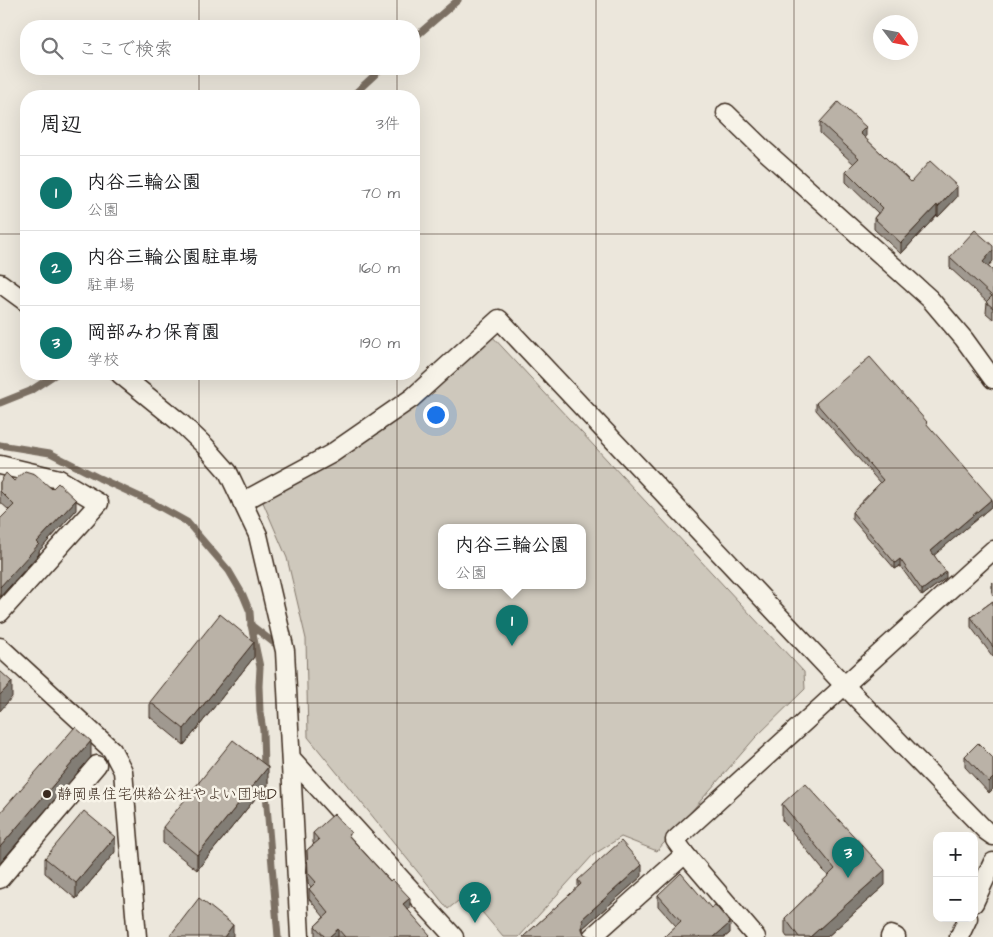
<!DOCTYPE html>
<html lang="ja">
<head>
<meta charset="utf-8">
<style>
	:root { --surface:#fff; --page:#f6f6f6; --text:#202124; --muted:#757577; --line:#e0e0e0; --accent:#0f766e }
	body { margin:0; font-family:"Architects Daughter","Klee One",sans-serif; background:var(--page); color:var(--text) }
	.controls { position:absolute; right:15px; bottom:15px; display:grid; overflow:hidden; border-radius:10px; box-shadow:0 5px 20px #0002 }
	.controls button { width:45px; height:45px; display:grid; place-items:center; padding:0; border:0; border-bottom:1px solid var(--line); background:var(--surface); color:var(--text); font:25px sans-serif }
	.compass { position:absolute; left:873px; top:15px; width:45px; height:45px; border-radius:50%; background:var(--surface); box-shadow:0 5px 20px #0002; rotate:122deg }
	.you { position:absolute; left:435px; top:414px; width:18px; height:18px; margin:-12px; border:4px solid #fff; border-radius:50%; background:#1a73e8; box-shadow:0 0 0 8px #1a73e833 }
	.badge { display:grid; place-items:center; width:32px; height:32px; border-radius:50%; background:var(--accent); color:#fff; font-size:16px; font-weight:700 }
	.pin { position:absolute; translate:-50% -41px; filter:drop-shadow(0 1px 2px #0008) }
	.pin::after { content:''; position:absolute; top:26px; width:18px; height:15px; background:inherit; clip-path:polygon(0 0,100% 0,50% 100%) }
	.popup { position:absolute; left:438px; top:524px; width:148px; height:65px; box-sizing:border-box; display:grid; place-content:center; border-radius:10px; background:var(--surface); filter:drop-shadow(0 1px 4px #0005); font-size:16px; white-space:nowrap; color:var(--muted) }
	.popup b { font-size:19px; color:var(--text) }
	.popup::after { content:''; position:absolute; left:50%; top:100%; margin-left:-10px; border:10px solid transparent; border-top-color:var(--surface) }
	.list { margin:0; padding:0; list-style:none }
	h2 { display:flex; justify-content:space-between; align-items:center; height:65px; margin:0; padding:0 20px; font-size:21px }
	h2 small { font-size:16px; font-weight:400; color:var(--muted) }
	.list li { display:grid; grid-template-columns:32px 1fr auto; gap:15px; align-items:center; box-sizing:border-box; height:75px; padding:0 20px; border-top:1px solid var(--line) }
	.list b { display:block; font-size:19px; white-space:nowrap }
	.list p { margin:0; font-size:16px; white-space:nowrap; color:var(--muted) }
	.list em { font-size:16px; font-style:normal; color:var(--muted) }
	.icon { flex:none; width:28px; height:28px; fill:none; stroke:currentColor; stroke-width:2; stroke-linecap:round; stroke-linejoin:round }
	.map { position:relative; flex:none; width:993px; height:937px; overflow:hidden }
	.search { position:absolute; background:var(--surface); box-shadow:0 5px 20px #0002; left:20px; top:20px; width:400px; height:55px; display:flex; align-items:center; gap:12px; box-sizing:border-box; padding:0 18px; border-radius:20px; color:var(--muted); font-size:19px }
	.panel { position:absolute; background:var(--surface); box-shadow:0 5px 20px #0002; left:20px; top:90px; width:400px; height:290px; border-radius:20px }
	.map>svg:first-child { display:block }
	.green { fill:#cec8bc; stroke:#84796d; fill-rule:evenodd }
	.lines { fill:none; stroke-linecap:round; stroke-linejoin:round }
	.stream { stroke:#7c7064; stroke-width:7 }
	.street-casing { stroke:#3b2a1e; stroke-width:21 }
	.street { stroke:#f7f3e8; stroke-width:18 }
	.wall { fill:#a09990; stroke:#3b2a1e }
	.shaded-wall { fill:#827d75; stroke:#3b2a1e }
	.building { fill:#bab2a7; stroke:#3b2a1e }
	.grid { fill:none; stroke:#3b2a1e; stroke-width:1; stroke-opacity:0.55 }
	.poi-dot { fill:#3b2a1e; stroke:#f7f3e8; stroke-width:2 }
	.labels { text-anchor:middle; stroke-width:5; stroke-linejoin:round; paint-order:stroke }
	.poi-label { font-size:15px; fill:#3b2a1e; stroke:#f7f3e8; text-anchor:start }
</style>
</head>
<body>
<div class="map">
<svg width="993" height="937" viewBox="0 0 993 937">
	<rect width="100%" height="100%" fill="#ece7dc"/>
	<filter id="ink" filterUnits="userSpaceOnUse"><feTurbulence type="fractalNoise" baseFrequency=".02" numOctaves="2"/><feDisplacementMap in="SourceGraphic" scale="10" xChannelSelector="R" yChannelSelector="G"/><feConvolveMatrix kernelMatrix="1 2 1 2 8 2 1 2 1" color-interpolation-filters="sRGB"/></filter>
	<g filter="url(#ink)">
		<path class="green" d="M491,335l313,337 1,17 -50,49 -98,113 -36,-14 -28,18 -74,82h-16l-36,-43 -19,15 -140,-172 -2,-98 -19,-81 -28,-65 132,-89 31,-26zM442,527h140v58h-140z"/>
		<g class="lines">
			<g class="stream">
				<polyline points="414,38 458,0"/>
				<polyline points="352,96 381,69"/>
				<polyline points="0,403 30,391 56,374"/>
				<polyline points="0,445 50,453 99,478 151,502 187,522 229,571 243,595 250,612 251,625 260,667 259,686 260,712 263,730 264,770 278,937"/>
				<polyline points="251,625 274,643"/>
			</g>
			<g class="street-casing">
				<g id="street">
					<polyline points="726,113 764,150 930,299 964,339 993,379"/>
					<polyline points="0,283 26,302"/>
					<polyline points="120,374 183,425 205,446 228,472 258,535 285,651 300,937"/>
					<polyline points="0,465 59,479 99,503 0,613"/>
					<polyline points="242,502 331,454 412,398 499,319 845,686 986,831 993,836"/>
					<polyline points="0,647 112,750 123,771 137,937"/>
					<polyline points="291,758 454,937"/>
					<polyline points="0,879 97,765"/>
					<polyline points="974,903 993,862"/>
					<polyline points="592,937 685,854"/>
					<polyline points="756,937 685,854 675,840 993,550"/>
					<polyline points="890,937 891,935 896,937"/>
					<polyline points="959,937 968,918"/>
				</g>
			</g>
			<use href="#street" class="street"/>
		</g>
		<g class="wall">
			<polygon points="820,122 866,137 865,138 911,182 957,197 938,217 937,215 901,254 874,229 874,218 878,213 846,182 846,171 854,164 820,133"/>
			<polygon points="950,257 993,261 988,266 993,271 993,319 986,313 987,302 950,268"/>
			<polygon points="816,403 927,425 992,506 934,555 946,578 922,596 900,566 895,569 852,519 852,512 880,483 816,410"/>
			<polygon points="14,481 76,510 39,551 39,554 0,597 0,519 9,510 0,502 0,482"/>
			<polygon points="993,582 993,595 992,593 992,583"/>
			<polygon points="993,601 993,657 971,627 971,617"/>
			<polygon points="254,657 184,745 150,717 150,702"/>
			<polygon points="965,756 993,758 993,789 989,793 965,767"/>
			<polygon points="268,783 197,870 163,843 163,827"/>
			<polygon points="782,804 885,885 827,937 787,937 785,934 785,918 828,876 782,820"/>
			<polygon points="313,833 351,838 410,908 408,910 430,937 316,937 315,936 315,926 324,917 309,899 309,889 311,887 308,883 307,850 314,844 313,843"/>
			<polygon points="115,852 76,899 45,873 45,858"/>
			<polygon points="642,876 583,928 583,932 584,934 588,936 523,937 578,887 578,880"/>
			<polygon points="658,895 730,933 725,937 664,937 676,926 658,906"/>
		</g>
		<g class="shaded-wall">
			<polygon points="866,127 866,137 860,144 860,133"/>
			<polygon points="957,186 957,197 938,217 938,207"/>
			<polygon points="937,205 937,215 901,254 901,243"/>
			<polygon points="993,250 993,261 983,272 983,262"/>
			<polygon points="992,499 992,506 931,558 931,551"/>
			<polygon points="76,500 76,510 39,551 39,554 0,597 0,587 37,542"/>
			<polygon points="900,559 900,566 895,569 895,563"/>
			<polygon points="946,572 946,578 922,596 922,590"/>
			<polygon points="254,642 254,657 184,745 184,729"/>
			<polygon points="12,682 12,697 0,711 0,695"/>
			<polygon points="91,741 91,757 0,863 0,847"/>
			<polygon points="268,767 268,783 197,870 197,855"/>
			<polygon points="993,778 993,789 989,793 989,782"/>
			<polygon points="115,837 115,852 76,899 76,883"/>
			<polygon points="642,865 642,876 583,928 583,931 582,934 582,919"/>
			<polygon points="885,870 885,885 827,937 810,937"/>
			<polygon points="410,898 410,908 403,914 403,904"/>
			<polygon points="730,923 730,933 725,937 714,937"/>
			<polygon points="233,925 233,937 224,937"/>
			<polygon points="338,929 338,937 329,937"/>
		</g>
		<g class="building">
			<polygon points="838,102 866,127 860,133 911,182 930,161 957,186 938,207 937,205 901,243 874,218 883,208 846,171 859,158 820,122"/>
			<polygon points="975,230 993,246 993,250 983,262 993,271 993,308 986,302 992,296 950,257"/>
			<polygon points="870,357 927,422 926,423 992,499 931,551 946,572 922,590 900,559 895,563 852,512 883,480 816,403"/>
			<polygon points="25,471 35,474 52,489 58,483 76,500 37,542 39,544 0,587 0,519 14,505 0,491 0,482 6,473 14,481"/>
			<polygon points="993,601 993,647 971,617"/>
			<polygon points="220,614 254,642 184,729 150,702"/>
			<polygon points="0,671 12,682 0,695"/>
			<polygon points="75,727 91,741 0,847 0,813"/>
			<polygon points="233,740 268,767 197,855 163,827"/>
			<polygon points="978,743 993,758 993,778 989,782 965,756"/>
			<polygon points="805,783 885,870 810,937 799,937 785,918 835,869 782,804"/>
			<polygon points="84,811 115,837 76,883 45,858"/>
			<polygon points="334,814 351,833 348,835 390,881 392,879 410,898 403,904 430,935 428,937 345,937 338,929 329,937 325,937 315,926 329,913 309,889 316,882 308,873 307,850 319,840 313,833"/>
			<polygon points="621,841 642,865 582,919 583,921 582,924 582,929 584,934 588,936 594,937 597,936 598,937 523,937 581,884 578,880"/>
			<polygon points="681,873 711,908 715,905 730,923 714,937 701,937 700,936 699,937 664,937 681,921 658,895"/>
			<polygon points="199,898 233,925 224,937 169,937"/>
		</g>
	</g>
	<path class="grid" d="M199,0v26M397,0v26M596,0v937M794,0v937M199,69v27M397,69v27M0,234h26M414,234h579M199,374v563M397,374v563M0,468h993M0,703h993"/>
	<circle class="poi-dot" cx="47" cy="794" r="5"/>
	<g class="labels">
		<g class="poi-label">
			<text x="57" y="799">静岡県住宅供給公社やよい団地D</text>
		</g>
	</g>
</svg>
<div class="controls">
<button>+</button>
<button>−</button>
</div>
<svg class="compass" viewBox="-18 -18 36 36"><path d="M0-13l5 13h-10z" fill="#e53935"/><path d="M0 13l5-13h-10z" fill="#757577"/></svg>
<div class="you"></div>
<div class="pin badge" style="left:512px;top:646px">1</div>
<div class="popup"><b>内谷三輪公園</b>公園</div>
<div class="pin badge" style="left:475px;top:923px">2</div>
<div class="pin badge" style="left:848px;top:878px">3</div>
<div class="search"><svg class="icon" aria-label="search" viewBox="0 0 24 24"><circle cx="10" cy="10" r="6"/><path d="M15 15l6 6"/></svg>ここで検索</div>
<section class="panel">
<h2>周辺<small>3件</small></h2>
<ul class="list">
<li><span class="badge">1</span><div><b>内谷三輪公園</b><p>公園</p></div><em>70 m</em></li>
<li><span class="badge">2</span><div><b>内谷三輪公園駐車場</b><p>駐車場</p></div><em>160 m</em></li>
<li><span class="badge">3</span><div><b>岡部みわ保育園</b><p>学校</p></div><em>190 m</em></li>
</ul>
</section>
</div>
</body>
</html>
